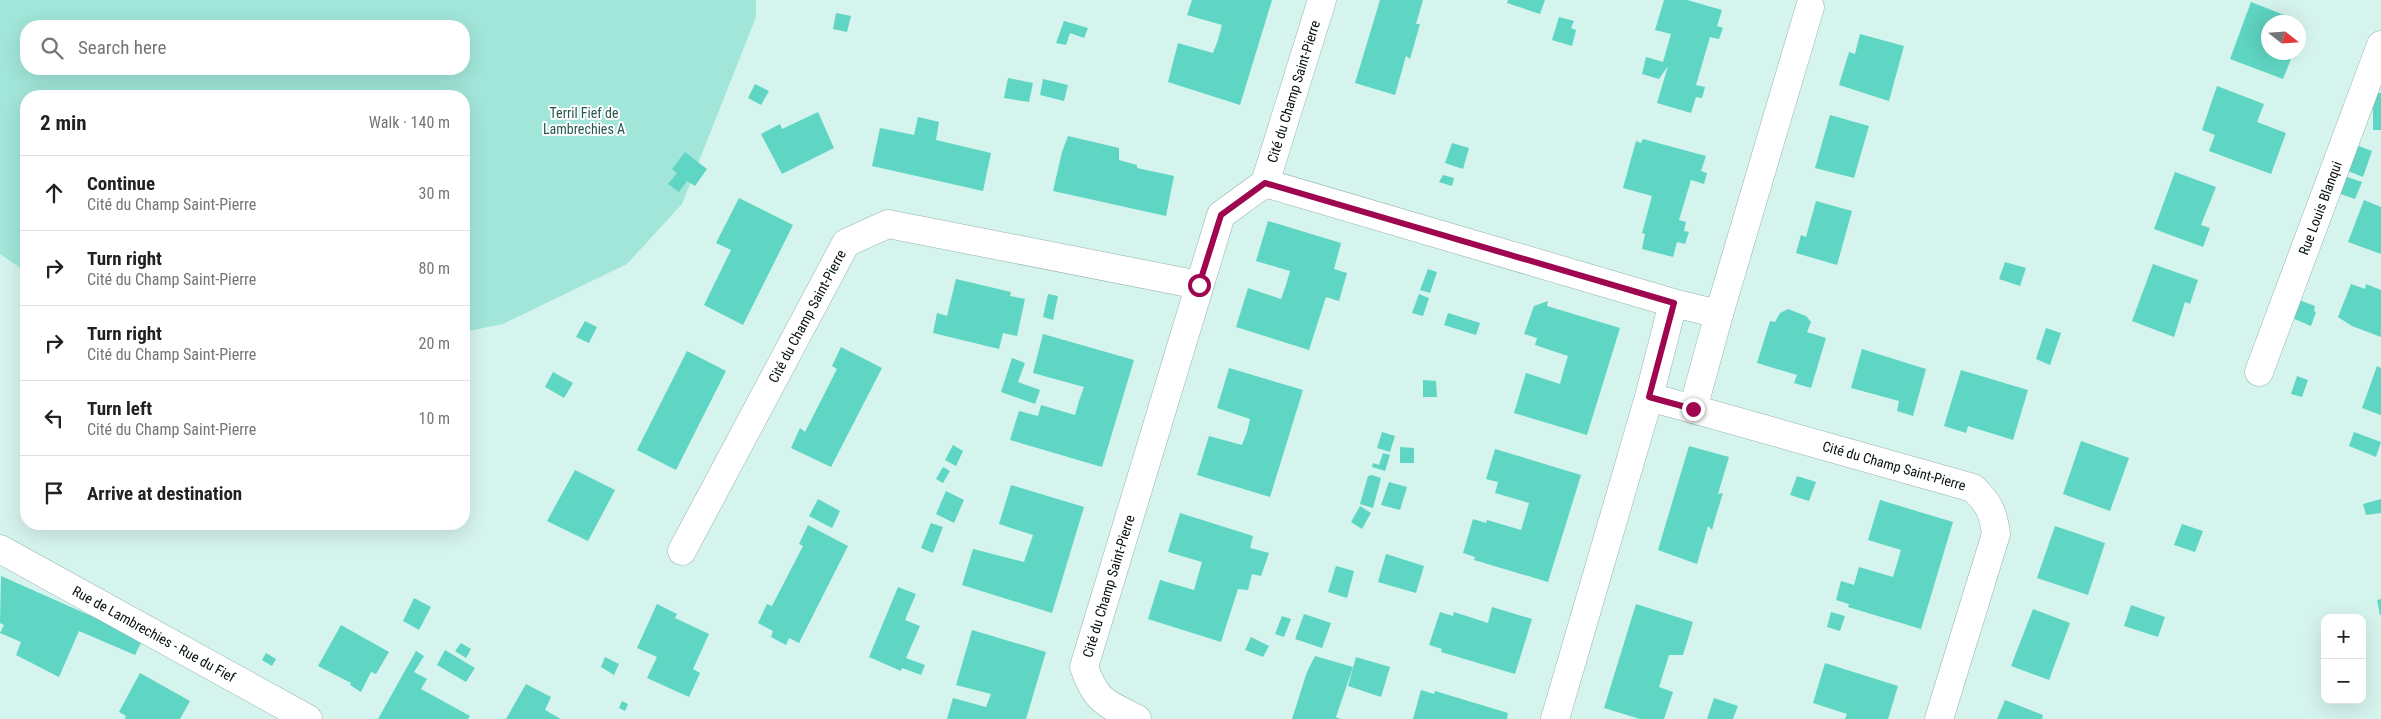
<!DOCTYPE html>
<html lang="en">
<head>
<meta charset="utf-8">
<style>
	:root { --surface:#fff; --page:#f6f6f6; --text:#202124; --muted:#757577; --line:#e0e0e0 }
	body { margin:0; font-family:"Roboto Condensed",sans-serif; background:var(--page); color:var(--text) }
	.controls { position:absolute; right:15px; bottom:15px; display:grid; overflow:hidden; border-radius:10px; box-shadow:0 5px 20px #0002 }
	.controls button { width:45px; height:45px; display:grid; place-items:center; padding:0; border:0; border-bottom:1px solid var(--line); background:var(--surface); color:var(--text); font:25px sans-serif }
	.compass { position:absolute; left:2261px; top:15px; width:45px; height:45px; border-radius:50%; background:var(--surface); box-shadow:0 5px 20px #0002; rotate:107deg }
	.stop { position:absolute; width:15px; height:15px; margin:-11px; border:4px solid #9e064f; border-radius:50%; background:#fff }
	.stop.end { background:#9e064f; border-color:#fff; box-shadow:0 1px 5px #0008 }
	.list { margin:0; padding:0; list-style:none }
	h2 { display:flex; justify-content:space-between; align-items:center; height:65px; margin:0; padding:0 20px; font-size:21px }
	h2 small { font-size:16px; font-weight:400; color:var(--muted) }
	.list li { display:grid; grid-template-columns:32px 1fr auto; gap:15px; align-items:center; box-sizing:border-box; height:75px; padding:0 20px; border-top:1px solid var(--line) }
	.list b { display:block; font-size:19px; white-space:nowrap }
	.list p { margin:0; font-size:16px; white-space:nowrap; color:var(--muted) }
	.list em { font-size:16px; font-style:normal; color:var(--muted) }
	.icon { flex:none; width:28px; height:28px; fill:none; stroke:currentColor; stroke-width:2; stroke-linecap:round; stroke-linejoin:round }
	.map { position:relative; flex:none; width:2381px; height:719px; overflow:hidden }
	.search { position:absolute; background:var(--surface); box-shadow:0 5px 20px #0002; left:20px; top:20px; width:450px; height:55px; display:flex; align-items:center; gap:12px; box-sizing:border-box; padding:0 18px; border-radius:20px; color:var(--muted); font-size:19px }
	.panel { position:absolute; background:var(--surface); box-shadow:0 5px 20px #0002; left:20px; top:90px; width:450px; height:440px; border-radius:20px }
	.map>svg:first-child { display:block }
	.green { fill:#a1e6d9; fill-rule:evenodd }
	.building { fill:#5fd5c3 }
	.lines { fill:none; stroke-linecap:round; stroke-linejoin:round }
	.minor-casing { stroke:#95b2ac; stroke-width:29 }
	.minor { stroke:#fff; stroke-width:28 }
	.route { stroke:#9e064f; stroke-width:6 }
	.labels { text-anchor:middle; stroke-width:4; stroke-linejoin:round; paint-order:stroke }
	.street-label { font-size:14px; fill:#06100e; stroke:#fff }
	.park-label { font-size:14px; fill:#265850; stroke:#fff }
</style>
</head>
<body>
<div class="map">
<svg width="2381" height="719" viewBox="0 0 2381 719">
	<rect width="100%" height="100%" fill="#d5f4ed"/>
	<path class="green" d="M0,0h756v17l-74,187 -55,60 -124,60 -39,8v-236h-438v176l-26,-18zM26,26h438v43h-438z"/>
	<g class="building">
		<polygon points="1192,0 1272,0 1240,105 1168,82 1178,43 1213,53 1218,40 1222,25 1187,15"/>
		<polygon points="1380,0 1423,0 1416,24 1420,24 1410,59 1406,56 1395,95 1355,83"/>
		<polygon points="1508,0 1545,0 1540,14 1507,3"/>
		<polygon points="1664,0 1687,0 1722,10 1717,26 1723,28 1719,39 1710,37 1696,85 1705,87 1702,98 1696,97 1691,113 1657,103 1668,66 1659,79 1642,74 1646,57 1663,62 1671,34 1655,30"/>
		<polygon points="2251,2 2297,20 2296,22 2268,22 2268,52 2285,52 2283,56 2291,59 2283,79 2230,59"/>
		<polygon points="836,13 851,16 847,32 833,29"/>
		<polygon points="1559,17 1574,21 1571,28 1576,30 1572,46 1552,40"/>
		<polygon points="1064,21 1088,28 1084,38 1070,33 1066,45 1056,43"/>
		<polygon points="1860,34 1904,46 1889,101 1839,85 1849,52 1855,54"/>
		<polygon points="1008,78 1033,83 1029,102 1004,98"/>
		<polygon points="1043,79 1068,85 1064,101 1040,95"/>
		<polygon points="755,84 769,91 761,105 748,98"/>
		<polygon points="2217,86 2264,104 2257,122 2286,133 2271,174 2209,151 2215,135 2202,130"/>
		<rect x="2373" y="93" width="8" height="37"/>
		<polygon points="818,112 834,148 782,174 761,134 780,124 782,129"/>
		<polygon points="1830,115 1869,126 1854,178 1815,168"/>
		<polygon points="918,117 939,122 936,140 991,153 983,191 872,166 880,128 914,135"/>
		<polygon points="1068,136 1119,148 1119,160 1137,165 1137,168 1174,176 1166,216 1053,191 1062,152"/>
		<polygon points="1643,139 1706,156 1701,171 1707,173 1704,184 1691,180 1679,220 1686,222 1684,231 1689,232 1685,244 1677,242 1673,257 1642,249 1645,234 1642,233 1652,196 1623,188 1636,141 1641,143"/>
		<polygon points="1452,143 1469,148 1463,169 1445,163"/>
		<polygon points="2356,145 2372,151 2363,177 2348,171"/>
		<polygon points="685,152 707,169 695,186 687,181 679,192 668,184 677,173 672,169"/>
		<polygon points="2175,172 2216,187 2201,225 2210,228 2203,247 2154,229"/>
		<polygon points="1443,175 1454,178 1452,186 1439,182"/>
		<polygon points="2344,176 2362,182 2355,199 2338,193"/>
		<polygon points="739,198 793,225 743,325 704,305 731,250 716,243"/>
		<polygon points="2364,200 2381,207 2381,254 2348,242"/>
		<polygon points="1816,201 1852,211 1837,265 1796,253 1801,235 1806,237"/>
		<polygon points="1268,221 1341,243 1334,269 1347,273 1339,301 1326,297 1309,350 1236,327 1248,288 1281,299 1286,285 1290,271 1256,261"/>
		<polygon points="2005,262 2026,268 2020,286 1999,279"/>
		<polygon points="2153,264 2198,280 2190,304 2185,302 2174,337 2132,321"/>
		<polygon points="1428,269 1437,272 1430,293 1420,290"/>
		<polygon points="956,279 1011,292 1010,296 1025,299 1017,336 1003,333 999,349 933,333 937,313 947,316"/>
		<polygon points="2351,284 2365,289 2366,284 2381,290 2381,337 2352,326 2338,317"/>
		<polygon points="1048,294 1058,296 1053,320 1043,317"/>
		<polygon points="1419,294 1429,298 1423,316 1412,313"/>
		<polygon points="2299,300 2315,306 2314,311 2316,312 2311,326 2292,318"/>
		<polygon points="1548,301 1547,306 1620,328 1587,435 1514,413 1526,373 1560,384 1564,369 1568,356 1535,345 1537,338 1524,334 1534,306"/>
		<polygon points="1788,309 1806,316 1811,322 1807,332 1826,338 1811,388 1794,383 1797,375 1757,363 1770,321 1775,322 1780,313"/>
		<polygon points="1448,313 1480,323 1476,335 1444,325"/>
		<polygon points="585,321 597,327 589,343 576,337"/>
		<polygon points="2046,328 2061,333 2050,365 2036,359"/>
		<polygon points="1043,334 1134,360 1102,467 1010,440 1019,411 1038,416 1041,405 1075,415 1079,401 1084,387 1033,373"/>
		<polygon points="841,347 882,368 831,467 791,448 800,428 805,432 837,369 832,366"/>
		<polygon points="1862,349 1926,369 1913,416 1897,411 1899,401 1851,388"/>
		<polygon points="687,351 726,371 676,470 637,450"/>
		<polygon points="1012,358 1025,363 1018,382 1040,390 1035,404 1001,392"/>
		<polygon points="2377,366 2381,368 2381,415 2362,408"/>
		<polygon points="1229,368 1303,390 1270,497 1197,475 1209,436 1242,445 1247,432 1250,419 1217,408"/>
		<polygon points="1961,370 2028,390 2013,440 1968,426 1966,433 1944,426"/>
		<polygon points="553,372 573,383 564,398 545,387"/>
		<polygon points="2297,376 2308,380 2302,397 2291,394"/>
		<polygon points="1423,380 1436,381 1437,397 1423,397"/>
		<polygon points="1382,432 1395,436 1390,452 1377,448"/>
		<polygon points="2354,432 2381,442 2376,457 2349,446"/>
		<polygon points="2081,441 2129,458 2110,511 2063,494"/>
		<polygon points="953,445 963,451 956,466 945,460"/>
		<polygon points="1689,446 1729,457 1718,494 1723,493 1717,512 1712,530 1708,526 1697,564 1658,550"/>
		<polygon points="1400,447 1414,448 1414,463 1400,463"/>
		<polygon points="1495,449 1581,475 1548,582 1474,560 1475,557 1463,553 1473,519 1486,523 1487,520 1521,530 1525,517 1529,503 1495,493 1498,482 1486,479"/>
		<polygon points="1383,453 1390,455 1385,471 1372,467 1373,463 1379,465"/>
		<polygon points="943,467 950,471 943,483 936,479"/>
		<polygon points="575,470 615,490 588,541 547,521"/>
		<polygon points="1372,475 1381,478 1373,508 1360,504 1368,476"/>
		<polygon points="1797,476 1816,482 1809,501 1790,495"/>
		<polygon points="1389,482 1407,487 1400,510 1381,505"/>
		<polygon points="1011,485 1084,507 1052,613 962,585 973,549 1024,562 1033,535 999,524"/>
		<polygon points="946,491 964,500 954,523 936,514"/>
		<polygon points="818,499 840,511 832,528 809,516"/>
		<polygon points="2381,499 2381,513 2366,515 2363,504"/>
		<polygon points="1880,500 1953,522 1921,629 1848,607 1849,604 1836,600 1841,581 1854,585 1859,567 1893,577 1901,550 1868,540"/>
		<polygon points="1360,506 1371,513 1362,529 1351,522"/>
		<polygon points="1180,513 1253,536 1250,548 1269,553 1261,576 1252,574 1248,590 1238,589 1221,642 1148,619 1160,580 1194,590 1202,562 1168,552"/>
		<polygon points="931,523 943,527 933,553 921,548"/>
		<polygon points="2182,524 2203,531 2195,552 2174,545"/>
		<polygon points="808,525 848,546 799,643 789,638 786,645 771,637 773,631 758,623 767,604 772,606 803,546 799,544"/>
		<polygon points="2055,526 2105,543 2088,595 2037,578"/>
		<polygon points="1386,554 1424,566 1416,593 1378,582"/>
		<polygon points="1336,566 1354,571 1347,598 1328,592"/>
		<polygon points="1,576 143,639 135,655 79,631 59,677 16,655 21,642 0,633 4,625 0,623"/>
		<polygon points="898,587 916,594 905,620 920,626 906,658 925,665 921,675 902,668 901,671 869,657"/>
		<polygon points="414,598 431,607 419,630 403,621"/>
		<polygon points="2381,599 2381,615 2380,615 2377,600"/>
		<polygon points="657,604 677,614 675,618 709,634 693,669 700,673 689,697 647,678 657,657 637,648"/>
		<polygon points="1636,604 1693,622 1683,655 1669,655 1659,687 1673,692 1664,719 1640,719 1604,708"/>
		<polygon points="2131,605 2165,617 2158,637 2124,626"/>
		<polygon points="1492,607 1532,619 1515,674 1441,652 1442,649 1429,645 1440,612 1453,616 1454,612 1488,623"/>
		<polygon points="2033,609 2070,623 2049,680 2011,666"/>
		<polygon points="1831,612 1845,616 1840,631 1827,627"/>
		<polygon points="1304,614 1331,623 1322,648 1295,639"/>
		<polygon points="1282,616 1291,619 1284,637 1275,634"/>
		<polygon points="341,625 389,652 376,674 371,672 361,692 350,685 351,683 318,666"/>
		<polygon points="972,630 1046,652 1026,719 947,719 953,698 986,707 991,694 956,685"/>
		<polygon points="1251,637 1269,646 1263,657 1245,650"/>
		<polygon points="461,643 471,649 466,658 455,651"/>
		<polygon points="445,650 475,668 466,682 437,665"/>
		<polygon points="416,651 424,656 414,672 427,679 421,689 470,716 468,719 378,719"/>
		<polygon points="266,653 276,659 272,666 262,660"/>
		<polygon points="1315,656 1353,667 1336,717 1340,719 1292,719 1307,672"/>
		<polygon points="605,657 619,664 614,675 601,667"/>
		<polygon points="1356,657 1390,667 1381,697 1348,686"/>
		<polygon points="1825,663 1898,686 1888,719 1845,719 1847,714 1813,703"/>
		<polygon points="140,673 190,701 180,719 125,719 126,716 119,712"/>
		<polygon points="526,684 551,697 545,710 561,719 506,719"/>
		<polygon points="1421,690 1434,694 1435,691 1508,713 1507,719 1413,719"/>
		<polygon points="1714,698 1738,706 1733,719 1707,719"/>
		<polygon points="2005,700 2043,715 2042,719 1997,719"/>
		<polygon points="622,701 628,704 625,711 619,708"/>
	</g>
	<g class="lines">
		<g class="minor-casing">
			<g id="minor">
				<polyline points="1265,183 1673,303 1719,314"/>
				<path id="s1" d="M2259,372l122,-327"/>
				<polyline points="1649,397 1673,303"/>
				<path id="s2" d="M1693,409l280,79c16,16 20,23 23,46l-57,185"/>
				<path id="s3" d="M0,549l308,170"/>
				<path id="s4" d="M682,551l164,-308 42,-19 311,61"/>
				<path id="s5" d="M1137,719c-31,-16 -41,-17 -53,-52l137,-452 44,-32 57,-183"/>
				<polyline points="1555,719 1649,397 1693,409 1719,314 1810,7"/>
			</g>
		</g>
		<use href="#minor" class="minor"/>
	</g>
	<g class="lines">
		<polyline class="route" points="1199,285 1221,215 1265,183 1674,303 1649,397 1693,409"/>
	</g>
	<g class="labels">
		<g class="street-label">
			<text dy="5" stroke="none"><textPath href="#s5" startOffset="700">Cité du Champ Saint-Pierre</textPath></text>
			<text dy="5" stroke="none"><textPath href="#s1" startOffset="175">Rue Louis Blanqui</textPath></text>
			<text dy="5" stroke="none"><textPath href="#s4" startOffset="266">Cité du Champ Saint-Pierre</textPath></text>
			<text dy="5" stroke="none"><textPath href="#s2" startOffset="209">Cité du Champ Saint-Pierre</textPath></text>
			<text dy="5" stroke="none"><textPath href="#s5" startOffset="162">Cité du Champ Saint-Pierre</textPath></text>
			<text dy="5" stroke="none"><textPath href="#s3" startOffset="176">Rue de Lambrechies - Rue du Fief</textPath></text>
		</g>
		<g class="park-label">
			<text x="584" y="118">Terril Fief de<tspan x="584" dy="16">Lambrechies A</tspan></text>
		</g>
	</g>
</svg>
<div class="controls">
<button>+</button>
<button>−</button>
</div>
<svg class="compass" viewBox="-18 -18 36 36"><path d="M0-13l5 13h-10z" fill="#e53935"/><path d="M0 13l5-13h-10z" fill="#757577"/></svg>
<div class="stop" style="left:1199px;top:285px"></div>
<div class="stop end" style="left:1693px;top:409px"></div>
<div class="search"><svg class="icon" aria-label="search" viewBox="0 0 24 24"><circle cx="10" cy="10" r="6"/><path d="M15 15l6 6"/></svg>Search here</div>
<section class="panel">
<h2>2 min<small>Walk · 140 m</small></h2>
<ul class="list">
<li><svg class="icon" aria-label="ahead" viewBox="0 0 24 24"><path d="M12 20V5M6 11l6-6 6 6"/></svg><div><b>Continue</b><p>Cité du Champ Saint-Pierre</p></div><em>30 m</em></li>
<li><svg class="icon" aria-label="right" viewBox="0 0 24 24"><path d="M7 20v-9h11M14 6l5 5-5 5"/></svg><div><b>Turn right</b><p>Cité du Champ Saint-Pierre</p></div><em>80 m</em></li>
<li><svg class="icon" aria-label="right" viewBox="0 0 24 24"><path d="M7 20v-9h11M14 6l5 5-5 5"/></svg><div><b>Turn right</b><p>Cité du Champ Saint-Pierre</p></div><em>20 m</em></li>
<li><svg class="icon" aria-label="left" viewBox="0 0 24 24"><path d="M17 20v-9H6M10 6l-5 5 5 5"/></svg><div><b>Turn left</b><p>Cité du Champ Saint-Pierre</p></div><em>10 m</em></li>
<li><svg class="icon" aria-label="arrive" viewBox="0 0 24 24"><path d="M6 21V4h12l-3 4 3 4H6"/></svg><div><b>Arrive at destination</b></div></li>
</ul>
</section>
</div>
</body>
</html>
